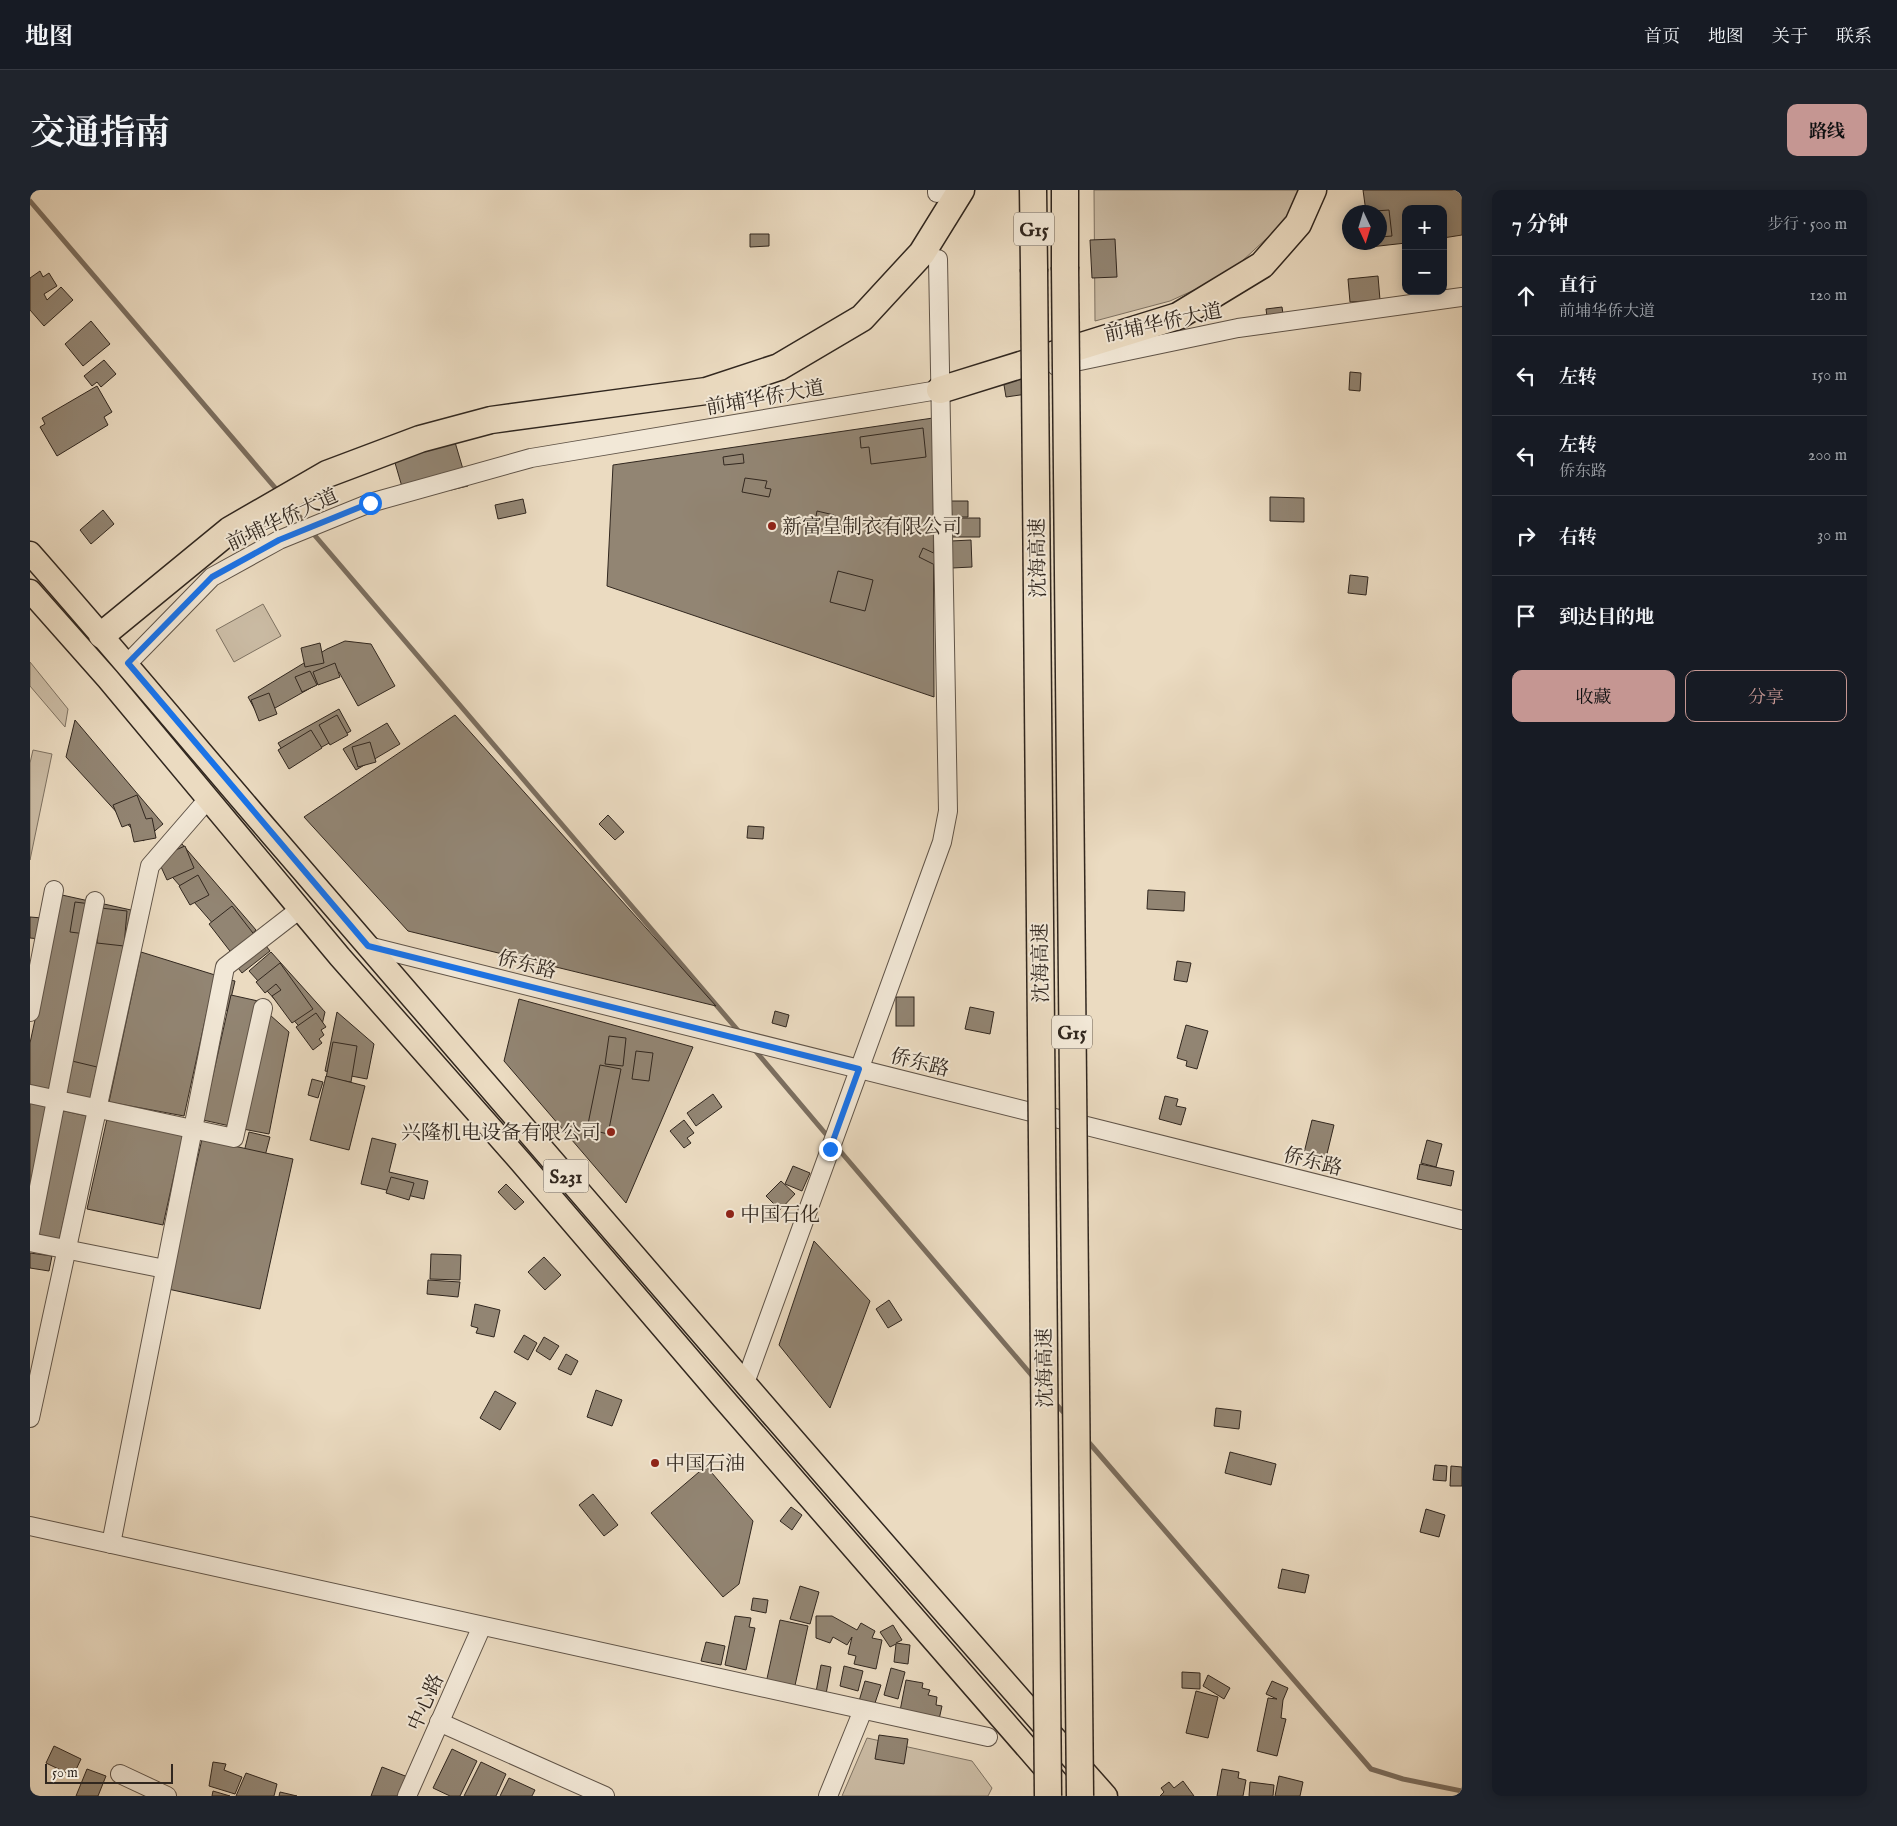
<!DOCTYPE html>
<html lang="zh">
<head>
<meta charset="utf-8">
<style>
	:root { --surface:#171b24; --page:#20242c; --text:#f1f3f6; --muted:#9ea1a6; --line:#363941; --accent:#c59692 }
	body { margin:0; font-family:"IM FELL English","Noto Serif SC",serif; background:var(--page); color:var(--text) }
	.controls { position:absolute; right:15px; top:15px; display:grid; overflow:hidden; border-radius:10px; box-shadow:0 2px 12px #0003 }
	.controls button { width:45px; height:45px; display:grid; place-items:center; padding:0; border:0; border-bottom:1px solid var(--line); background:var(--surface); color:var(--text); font:25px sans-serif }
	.compass { position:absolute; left:1312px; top:15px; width:45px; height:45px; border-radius:50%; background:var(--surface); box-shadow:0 2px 12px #0003; rotate:176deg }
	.scale { position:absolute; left:15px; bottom:12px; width:128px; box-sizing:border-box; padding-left:5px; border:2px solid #31271f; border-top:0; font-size:14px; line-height:18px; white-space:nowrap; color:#31271f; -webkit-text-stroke:4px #f2e8d7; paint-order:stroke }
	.stop { position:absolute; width:15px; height:15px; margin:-11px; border:4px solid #1a73e8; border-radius:50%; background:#fff }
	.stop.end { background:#1a73e8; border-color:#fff; box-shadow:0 1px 5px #0008 }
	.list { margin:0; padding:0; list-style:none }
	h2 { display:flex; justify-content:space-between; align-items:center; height:65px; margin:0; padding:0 20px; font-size:21px }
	h2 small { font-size:16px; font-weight:400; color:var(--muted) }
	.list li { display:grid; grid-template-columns:32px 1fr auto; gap:15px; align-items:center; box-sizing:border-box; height:80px; padding:0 20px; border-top:1px solid var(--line) }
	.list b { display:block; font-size:19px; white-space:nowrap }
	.list p { margin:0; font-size:16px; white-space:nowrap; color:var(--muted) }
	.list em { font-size:16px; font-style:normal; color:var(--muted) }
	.actions { display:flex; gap:10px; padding:15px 20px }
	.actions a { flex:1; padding:11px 0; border:1px solid var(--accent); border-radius:10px; text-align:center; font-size:18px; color:var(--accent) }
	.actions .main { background:var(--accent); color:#111 }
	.icon { flex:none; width:28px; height:28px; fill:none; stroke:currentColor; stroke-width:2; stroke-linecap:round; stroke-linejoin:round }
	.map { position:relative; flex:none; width:1432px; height:1606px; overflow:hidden; border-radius:10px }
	header { display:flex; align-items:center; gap:30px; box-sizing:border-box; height:70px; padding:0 25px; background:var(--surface); border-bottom:1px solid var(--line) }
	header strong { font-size:24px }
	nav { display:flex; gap:28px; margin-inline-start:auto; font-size:18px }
	.intro { display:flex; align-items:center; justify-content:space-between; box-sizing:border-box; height:120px; padding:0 30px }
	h1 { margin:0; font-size:35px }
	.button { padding:12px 22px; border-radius:10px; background:var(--accent); color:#111; font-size:18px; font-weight:700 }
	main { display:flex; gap:30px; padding:0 30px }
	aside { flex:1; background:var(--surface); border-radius:10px; box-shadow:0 2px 12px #0003 }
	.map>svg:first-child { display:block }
	.green { fill:#cbbca5; stroke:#7e7262 }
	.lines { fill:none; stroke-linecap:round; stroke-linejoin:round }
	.stream { stroke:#7b6e5f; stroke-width:5 }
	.building { fill:#928573; stroke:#31271f }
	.minor-casing { stroke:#605448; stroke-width:20 }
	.major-casing { stroke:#31271f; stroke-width:25 }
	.highway-casing { stroke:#31271f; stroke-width:29 }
	.minor { stroke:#f2e8d7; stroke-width:18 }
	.major { stroke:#ebdbc1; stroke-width:22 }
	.highway { stroke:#ebdbc1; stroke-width:26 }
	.highway-bridge-casing { stroke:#31271f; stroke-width:29; stroke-linecap:butt }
	.highway-bridge { stroke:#ebdbc1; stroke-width:26 }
	.route { stroke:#1a73e8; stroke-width:6 }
	.poi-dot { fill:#8f2418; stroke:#f2e8d7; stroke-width:2 }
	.labels { text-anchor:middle; stroke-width:4; stroke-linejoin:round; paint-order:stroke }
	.shield { fill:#f2e8d7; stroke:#6b6156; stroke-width:1 }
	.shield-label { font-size:19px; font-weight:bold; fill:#31271f }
	.street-label { font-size:20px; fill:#31271f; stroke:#f2e8d7 }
	.poi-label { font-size:20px; fill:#31271f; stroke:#f2e8d7; text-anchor:start }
</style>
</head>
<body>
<header>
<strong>地图</strong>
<nav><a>首页</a><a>地图</a><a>关于</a><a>联系</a></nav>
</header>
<div class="intro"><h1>交通指南</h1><a class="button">路线</a></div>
<main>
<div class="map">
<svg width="1432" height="1606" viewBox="0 0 1432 1606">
	<rect width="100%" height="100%" fill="#ebdbc1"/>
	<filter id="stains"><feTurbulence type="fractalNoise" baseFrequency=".004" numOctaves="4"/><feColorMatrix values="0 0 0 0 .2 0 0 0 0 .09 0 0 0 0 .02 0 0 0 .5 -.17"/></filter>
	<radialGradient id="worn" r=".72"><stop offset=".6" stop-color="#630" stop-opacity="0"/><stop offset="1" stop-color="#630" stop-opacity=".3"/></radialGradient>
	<g class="green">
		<polygon points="1064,0 1269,0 1263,24 1197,85 1140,111 1065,131"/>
		<polygon points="233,414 251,446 204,472 186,440"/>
		<polygon points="0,472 38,519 35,537 0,496"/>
		<polygon points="3,560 22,564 0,670 0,573"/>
		<polygon points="837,1548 942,1571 962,1598 958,1606 812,1606"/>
	</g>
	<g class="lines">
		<g class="stream">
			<polyline points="0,11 247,300"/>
			<polyline points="262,318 276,334"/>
			<polyline points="281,341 711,844"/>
			<polyline points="723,858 800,949"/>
			<polyline points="805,955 1004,1188"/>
			<polyline points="1024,1212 1037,1226"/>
			<polyline points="1055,1248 1341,1579 1373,1589 1432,1601"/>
		</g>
	</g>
	<g class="building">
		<polygon points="1333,0 1432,0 1432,45 1413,48 1413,19 1376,19 1376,53 1340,57 1339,52 1350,52 1350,22 1336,22"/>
		<polygon points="1359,20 1362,46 1350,47 1350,22 1345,21"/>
		<polygon points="720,44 739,44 739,56 720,57"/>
		<polygon points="1085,49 1087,87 1062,88 1060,50"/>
		<polygon points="10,81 13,87 19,83 27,96 14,104 17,110 31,97 43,110 14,136 0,120 0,88"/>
		<polygon points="1348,86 1350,110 1320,112 1318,89"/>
		<polygon points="1252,117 1254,131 1238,134 1236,119"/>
		<polygon points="61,131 80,154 53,176 35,154"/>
		<polygon points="74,170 86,184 71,197 67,192 62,196 54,186"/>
		<polygon points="1320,182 1331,183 1330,201 1319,200"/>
		<polygon points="994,186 997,204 976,207 973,189"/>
		<polygon points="67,196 82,222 74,227 78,235 27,266 10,237 15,234 12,228"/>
		<polygon points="903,228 904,507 577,396 583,275"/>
		<polygon points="893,238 896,267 841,274 839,257 831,258 830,247"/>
		<polygon points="422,242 438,296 421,300 419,294 375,307 358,249"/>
		<polygon points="713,264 714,273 694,275 693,267"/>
		<polygon points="715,288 737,291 735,298 741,299 739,307 712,302"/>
		<polygon points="1240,307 1274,308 1274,332 1240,331"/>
		<polygon points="493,309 496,323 468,329 465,315"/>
		<polygon points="921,311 938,311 938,327 922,327"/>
		<polygon points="73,320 84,334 61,354 50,340"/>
		<polygon points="787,321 804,325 801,341 784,337"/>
		<polygon points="921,328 950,328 950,347 922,347"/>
		<polygon points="941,350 942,377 922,378 921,351"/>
		<polygon points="893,358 910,366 905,375 889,367"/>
		<polygon points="808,381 843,390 835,421 800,412"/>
		<polygon points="1320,385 1338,387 1336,405 1318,403"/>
		<polygon points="315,451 341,454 365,496 328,516 309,482 229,527 218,507 297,459"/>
		<polygon points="290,453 294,473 275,477 271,458"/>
		<polygon points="305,473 310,487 288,495 283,482"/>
		<polygon points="280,481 287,495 272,502 265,487"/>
		<polygon points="239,503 247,524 229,531 221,510"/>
		<polygon points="309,519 321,541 261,574 248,553"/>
		<polygon points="307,525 318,545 300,555 289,535"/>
		<polygon points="425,525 686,816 378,741 274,627"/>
		<polygon points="45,530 133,634 113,651 36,567"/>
		<polygon points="357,533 370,554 326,580 313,559"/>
		<polygon points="281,540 292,558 259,579 248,560"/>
		<polygon points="340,552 346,572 328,577 322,557"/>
		<polygon points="107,605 116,629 122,628 126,648 104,652 100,634 92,637 83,615"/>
		<polygon points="578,625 594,642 585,650 569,634"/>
		<polygon points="718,636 734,637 733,649 717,648"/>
		<polygon points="152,654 226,740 205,759 130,673"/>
		<polygon points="155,656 164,678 137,690 127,668"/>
		<polygon points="168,685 179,705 160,715 149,696"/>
		<polygon points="1118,700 1155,702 1154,721 1117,719"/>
		<polygon points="32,705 59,711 19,899 0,895 0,853"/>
		<polygon points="45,712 61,714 56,744 40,742"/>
		<polygon points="74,714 101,720 61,908 33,902"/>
		<polygon points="202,716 226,747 203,765 179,734"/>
		<polygon points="71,718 97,721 94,756 67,753"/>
		<polygon points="0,727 12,728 10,749 0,748"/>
		<polygon points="229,747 240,761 212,783 201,769"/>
		<polygon points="111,762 185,785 154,926 79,912"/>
		<polygon points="241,762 295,822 287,856 219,781"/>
		<polygon points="1147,771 1161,773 1157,792 1144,790"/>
		<polygon points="250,773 283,819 262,833 242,806 251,800 246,794 235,803 226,792"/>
		<polygon points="185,787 205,791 198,821 179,817"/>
		<polygon points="201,805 228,811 200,936 173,930"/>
		<rect x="866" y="807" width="18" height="29"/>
		<polygon points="489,809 663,857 596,1013 474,871"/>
		<polygon points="940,817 964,822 960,844 935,839"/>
		<polygon points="745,821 759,825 756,837 742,833"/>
		<polygon points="307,822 344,854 337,889 295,881"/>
		<polygon points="286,823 296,837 291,840 294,845 289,849 292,853 283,860 266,837"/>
		<polygon points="240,825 259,842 239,944 213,939"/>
		<polygon points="1156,835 1178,841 1167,879 1156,876 1157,871 1147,868"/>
		<polygon points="579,846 596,848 593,876 575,874"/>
		<polygon points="303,852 327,856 321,892 296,888"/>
		<polygon points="606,861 623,863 619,891 602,889"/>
		<polygon points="42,871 67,877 60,909 34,903"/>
		<polygon points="570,875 591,879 578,944 557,939"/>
		<polygon points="296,886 335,896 319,960 280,950"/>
		<polygon points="282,889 293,892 288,908 278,905"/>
		<polygon points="683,904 692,917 666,936 657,923"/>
		<polygon points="1135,906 1148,909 1146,916 1156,918 1151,935 1129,929"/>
		<polygon points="0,912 18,916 0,995"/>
		<polygon points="30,920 57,926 29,1051 3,1045"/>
		<polygon points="77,929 153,945 133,1035 57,1019"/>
		<polygon points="654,930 664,943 657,948 661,953 654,958 640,941"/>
		<polygon points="1282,930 1304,935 1296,968 1274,963"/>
		<polygon points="219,942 240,947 235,966 214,962"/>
		<polygon points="342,948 366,954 359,982 398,991 394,1009 331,994"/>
		<polygon points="172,949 263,969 230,1119 138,1099"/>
		<polygon points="1397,950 1412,954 1406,977 1391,973"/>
		<polygon points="1390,974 1424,981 1421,996 1387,989"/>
		<polygon points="763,976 780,983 772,1001 755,994"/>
		<polygon points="361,987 384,993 379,1010 356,1003"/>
		<polygon points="751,991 765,1004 750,1020 736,1006"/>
		<polygon points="476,994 494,1012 485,1020 468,1002"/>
		<polygon points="784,1051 840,1111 800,1218 749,1155"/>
		<polygon points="0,1063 22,1066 19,1081 0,1078"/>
		<polygon points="401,1064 431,1065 430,1090 400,1089"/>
		<polygon points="514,1067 531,1085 515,1100 498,1082"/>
		<polygon points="398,1090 430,1092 428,1107 397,1104"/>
		<polygon points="859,1110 872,1130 858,1138 846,1119"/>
		<polygon points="445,1114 470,1120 464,1147 446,1143 448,1138 441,1136"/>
		<polygon points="494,1145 507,1153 498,1170 484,1162"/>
		<polygon points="514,1147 529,1156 520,1170 506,1161"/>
		<polygon points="536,1164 548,1171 541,1185 528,1179"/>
		<polygon points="566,1200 592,1210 582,1236 557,1227"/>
		<polygon points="465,1201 486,1213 470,1240 450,1228"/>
		<polygon points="1186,1218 1211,1221 1209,1239 1184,1236"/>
		<polygon points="1200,1262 1246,1274 1241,1295 1195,1283"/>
		<polygon points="1405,1275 1417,1276 1416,1291 1403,1290"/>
		<polygon points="676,1276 723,1331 709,1394 693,1407 621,1323"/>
		<polygon points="1421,1276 1432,1277 1432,1296 1420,1296"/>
		<polygon points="563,1304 588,1335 574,1346 549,1315"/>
		<polygon points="761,1317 772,1325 762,1340 750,1331"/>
		<polygon points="1396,1319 1415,1325 1409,1347 1390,1342"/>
		<polygon points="1252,1379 1279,1385 1275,1403 1248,1398"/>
		<polygon points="770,1396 789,1402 780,1434 760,1429"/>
		<polygon points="723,1408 738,1410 736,1423 721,1420"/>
		<polygon points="705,1426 721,1428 719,1437 725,1438 716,1480 695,1475"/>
		<polygon points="786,1426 802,1426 827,1440 831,1433 845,1441 842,1448 852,1450 846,1479 824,1474 826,1466 818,1464 822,1447 817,1455 803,1447 800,1453 786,1448"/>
		<polygon points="750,1430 778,1436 764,1500 736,1493"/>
		<polygon points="863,1435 872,1450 866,1453 880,1455 878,1474 864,1472 866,1454 860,1457 850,1442"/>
		<polygon points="676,1452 695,1456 691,1475 671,1471"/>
		<polygon points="791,1475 801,1477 796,1504 786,1502"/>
		<polygon points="814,1476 833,1481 828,1501 810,1496"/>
		<polygon points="861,1478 875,1482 868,1509 854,1505"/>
		<polygon points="1152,1482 1170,1483 1170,1499 1152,1498"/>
		<polygon points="1178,1485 1200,1498 1194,1509 1173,1496"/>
		<polygon points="876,1490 893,1493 892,1498 900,1500 898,1505 907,1507 906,1515 912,1516 908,1534 869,1526"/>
		<polygon points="835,1491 851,1495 844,1516 829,1511"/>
		<polygon points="1242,1491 1258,1498 1253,1510 1251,1528 1256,1529 1247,1566 1227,1561 1238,1508 1247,1509 1236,1504"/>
		<polygon points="1166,1501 1188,1507 1178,1548 1156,1543"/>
		<polygon points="849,1545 878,1549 874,1574 845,1569"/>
		<polygon points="24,1556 51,1569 43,1586 16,1573"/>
		<polygon points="422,1559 447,1571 430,1606 420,1606 403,1598"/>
		<polygon points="183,1572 196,1574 194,1580 212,1587 205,1604 179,1596"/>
		<polygon points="451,1572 476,1584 466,1606 434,1606"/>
		<polygon points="352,1577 383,1589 377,1606 341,1606"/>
		<polygon points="57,1579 76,1586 68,1606 46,1606"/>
		<polygon points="1192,1579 1209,1582 1208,1588 1216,1590 1213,1606 1187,1606"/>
		<polygon points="216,1583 247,1594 244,1606 206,1606"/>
		<polygon points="1249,1586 1273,1592 1270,1606 1245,1606"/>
		<polygon points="479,1588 505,1600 502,1606 470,1606"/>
		<polygon points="1153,1591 1164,1606 1130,1606 1134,1602 1131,1598 1139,1592 1144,1598"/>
		<polygon points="1220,1592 1244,1595 1243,1606 1219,1606"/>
		<polygon points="183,1601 200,1606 182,1606"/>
		<polygon points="250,1602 267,1606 249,1606"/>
	</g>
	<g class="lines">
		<g class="minor-casing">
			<g id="minor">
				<polyline points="907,0 907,3"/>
				<polyline points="1026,176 1208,138 1432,107"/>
				<polyline points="98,473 182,387 249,350 340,313 501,268 920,198"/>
				<polyline points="338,756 1432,1030"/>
				<polyline points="0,822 24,700"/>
				<polyline points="0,904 204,948 233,818"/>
				<polyline points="0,1043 65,711"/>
				<polyline points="0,1052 135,1079"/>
				<polyline points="715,1193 912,652 918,621 908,69"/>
				<polyline points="0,1228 120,676 178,609"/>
				<polyline points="0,1336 958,1547"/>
				<polyline points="81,1354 195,777 270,719"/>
				<polyline points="409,1532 575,1606"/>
				<polyline points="90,1584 137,1606"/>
				<polyline points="377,1606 452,1436"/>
				<polyline points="798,1606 833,1520"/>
			</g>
		</g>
		<g class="major-casing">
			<g id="major">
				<path d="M0,363c82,93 161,188 242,282 277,321 553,644 834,961"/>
				<polyline points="0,401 78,489 310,767 490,971 693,1208 1039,1606"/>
			</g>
		</g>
		<g class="highway-casing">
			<g id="highway">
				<polyline points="1003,0 1004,79"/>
				<polyline points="1035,77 1035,0"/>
				<polyline points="910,200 1148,126 1232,75 1268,34 1283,0"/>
				<polyline points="72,445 200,340 297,284 390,249 461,230 676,201 749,177 832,128 892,63 931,0"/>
			</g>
		</g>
		<use href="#minor" class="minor"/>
		<use href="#major" class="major"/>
		<use href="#highway" class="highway"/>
		<g class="highway-bridge-casing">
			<g id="highway-bridge">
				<polyline points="1035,77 1050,1606"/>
				<polyline points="1004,79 1018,1606"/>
			</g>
		</g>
		<use href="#highway-bridge" class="highway-bridge"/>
	</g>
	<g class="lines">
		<polyline class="route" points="340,313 249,350 182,387 98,473 338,756 829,879 800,959"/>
	</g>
	<g class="poi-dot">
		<circle cx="742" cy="336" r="5"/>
		<circle cx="581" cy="942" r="5"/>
		<circle cx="700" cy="1024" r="5"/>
		<circle cx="625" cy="1273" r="5"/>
	</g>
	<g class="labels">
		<g class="shield">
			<rect x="984" y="22.5" width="40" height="33" rx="4"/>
			<rect x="1022" y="825.5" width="40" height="33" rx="4"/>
			<rect x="513.5" y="969.5" width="45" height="33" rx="4"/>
		</g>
		<g class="shield-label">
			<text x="1004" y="46">G15</text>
			<text x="1042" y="849">G15</text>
			<text x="536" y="993">S231</text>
		</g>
		<g class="street-label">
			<text transform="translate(1133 132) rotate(-12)" y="7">前埔华侨大道</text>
			<text transform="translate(735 207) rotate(-10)" y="7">前埔华侨大道</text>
			<text transform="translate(252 329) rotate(-25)" y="7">前埔华侨大道</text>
			<text transform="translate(1007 368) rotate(-91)" y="7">沈海高速</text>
			<text transform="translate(1010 773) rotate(-91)" y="7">沈海高速</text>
			<text transform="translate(497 774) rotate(14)" y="7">侨东路</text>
			<text transform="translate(890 872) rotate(14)" y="7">侨东路</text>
			<text transform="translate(1283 971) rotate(14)" y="7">侨东路</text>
			<text transform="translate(1014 1178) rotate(-91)" y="7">沈海高速</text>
			<text transform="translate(395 1512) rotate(-66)" y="7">中心路</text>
		</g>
		<g class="poi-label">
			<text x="752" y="343">新富皇制衣有限公司</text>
			<text x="571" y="949" text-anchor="end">兴隆机电设备有限公司</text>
			<text x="710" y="1031">中国石化</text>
			<text x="635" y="1280">中国石油</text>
		</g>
	</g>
	<rect width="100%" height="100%" filter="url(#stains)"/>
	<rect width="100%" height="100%" fill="url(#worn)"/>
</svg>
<div class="controls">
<button>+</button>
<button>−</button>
</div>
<svg class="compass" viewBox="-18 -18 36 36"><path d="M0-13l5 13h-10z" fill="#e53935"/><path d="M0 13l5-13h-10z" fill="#9ea1a6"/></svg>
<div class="scale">50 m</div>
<div class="stop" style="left:340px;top:313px"></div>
<div class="stop end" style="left:800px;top:959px"></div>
</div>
<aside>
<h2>7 分钟<small>步行 · 500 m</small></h2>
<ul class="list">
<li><svg class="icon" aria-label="ahead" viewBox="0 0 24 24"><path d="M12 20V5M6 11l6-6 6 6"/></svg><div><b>直行</b><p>前埔华侨大道</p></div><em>120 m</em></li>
<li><svg class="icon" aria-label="left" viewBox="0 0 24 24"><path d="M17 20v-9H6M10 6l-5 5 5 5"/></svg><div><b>左转</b></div><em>150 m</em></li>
<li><svg class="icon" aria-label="left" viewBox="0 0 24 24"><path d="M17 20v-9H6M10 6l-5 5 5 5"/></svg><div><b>左转</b><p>侨东路</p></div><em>200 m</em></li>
<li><svg class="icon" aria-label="right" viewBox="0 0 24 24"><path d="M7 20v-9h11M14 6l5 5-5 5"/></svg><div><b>右转</b></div><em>30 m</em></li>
<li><svg class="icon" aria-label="arrive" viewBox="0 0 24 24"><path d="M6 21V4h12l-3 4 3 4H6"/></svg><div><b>到达目的地</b></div></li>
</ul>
<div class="actions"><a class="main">收藏</a><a>分享</a></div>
</aside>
</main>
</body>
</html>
